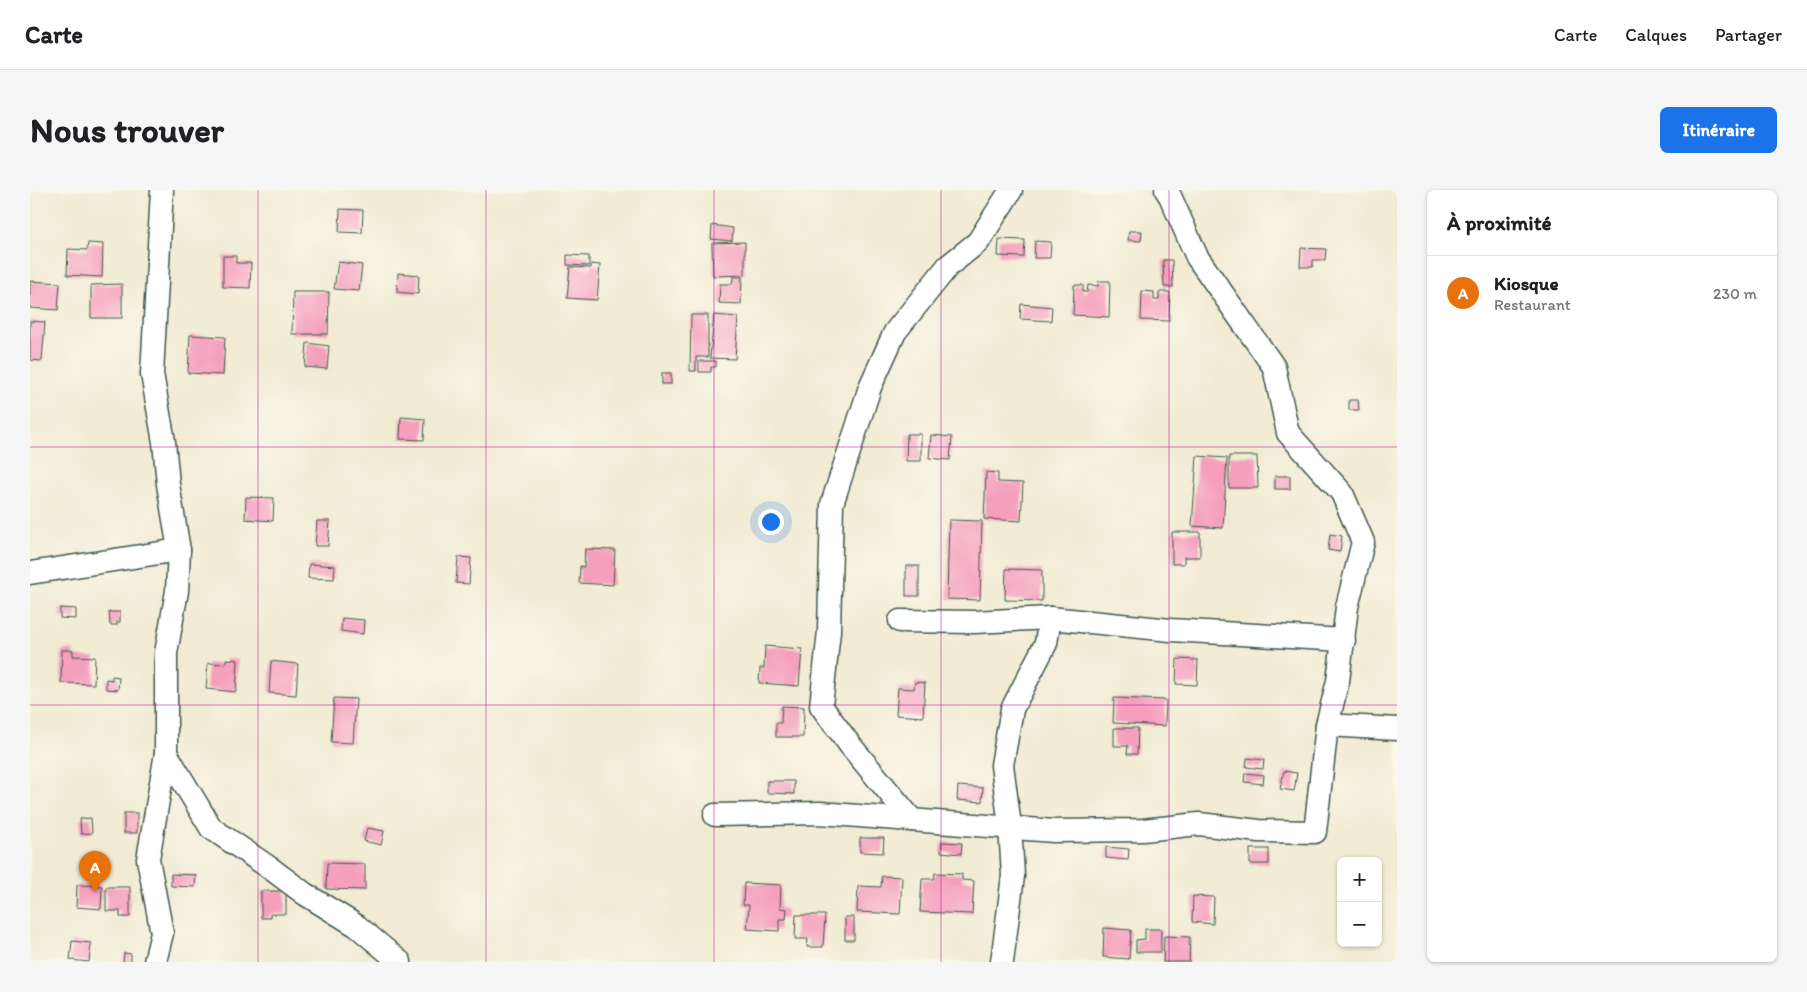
<!DOCTYPE html>
<html lang="fr">
<head>
<meta charset="utf-8">
<style>
	:root { --surface:#fff; --page:#f6f6f6; --text:#202124; --muted:#757577; --line:#e0e0e0; --accent:#1a73e8 }
	body { margin:0; font-family:Itim,sans-serif; background:var(--page); color:var(--text) }
	.controls { position:absolute; right:15px; bottom:15px; display:grid; overflow:hidden; border-radius:8px; box-shadow:0 1px 4px #0004 }
	.controls button { width:45px; height:45px; display:grid; place-items:center; padding:0; border:0; border-bottom:1px solid var(--line); background:var(--surface); color:var(--text); font:25px sans-serif }
	.you { position:absolute; left:740px; top:331px; width:18px; height:18px; margin:-12px; border:4px solid #fff; border-radius:50%; background:#1a73e8; box-shadow:0 0 0 8px #1a73e833 }
	.badge { display:grid; place-items:center; width:32px; height:32px; border-radius:50%; background:var(--accent); color:#fff; font-size:16px; font-weight:700 }
	.pin { position:absolute; translate:-50% -41px; filter:drop-shadow(0 1px 2px #0008) }
	.pin::after { content:''; position:absolute; top:26px; width:18px; height:15px; background:inherit; clip-path:polygon(0 0,100% 0,50% 100%) }
	.list { margin:0; padding:0; list-style:none }
	h2 { display:flex; justify-content:space-between; align-items:center; height:65px; margin:0; padding:0 20px; font-size:21px }
	h2 small { font-size:16px; font-weight:400; color:var(--muted) }
	.list li { display:grid; grid-template-columns:32px 1fr auto; gap:15px; align-items:center; box-sizing:border-box; height:75px; padding:0 20px; border-top:1px solid var(--line) }
	.list b { display:block; font-size:19px; white-space:nowrap }
	.list p { margin:0; font-size:16px; white-space:nowrap; color:var(--muted) }
	.list em { font-size:16px; font-style:normal; color:var(--muted) }
	.map { position:relative; flex:none; width:1367px; height:772px; overflow:hidden; border-radius:8px }
	header { display:flex; align-items:center; gap:30px; box-sizing:border-box; height:70px; padding:0 25px; background:var(--surface); border-bottom:1px solid var(--line) }
	header strong { font-size:24px }
	nav { display:flex; gap:28px; margin-inline-start:auto; font-size:18px }
	.intro { display:flex; align-items:center; justify-content:space-between; box-sizing:border-box; height:120px; padding:0 30px }
	h1 { margin:0; font-size:35px }
	.button { padding:12px 22px; border-radius:8px; background:var(--accent); color:#fff; font-size:18px; font-weight:700 }
	main { display:flex; gap:30px; padding:0 30px }
	aside { flex:1; background:var(--surface); border-radius:8px; box-shadow:0 1px 4px #0004 }
	.map>svg:first-child { display:block }
	.building { fill:#f59fbd }
	.lines { fill:none; stroke-linecap:round; stroke-linejoin:round }
	.minor-casing { stroke:#3e574c; stroke-width:25 }
	.minor { stroke:#fff; stroke-width:22 }
	.grid { fill:none; stroke:#b5179e; stroke-width:1; stroke-opacity:0.55 }
</style>
</head>
<body>
<header>
<strong>Carte</strong>
<nav><a>Carte</a><a>Calques</a><a>Partager</a></nav>
</header>
<div class="intro"><h1>Nous trouver</h1><a class="button">Itinéraire</a></div>
<main>
<div class="map">
<svg width="1367" height="772" viewBox="0 0 1367 772">
	<rect width="100%" height="100%" fill="#fbf7ec"/>
	<filter id="ink" filterUnits="userSpaceOnUse"><feTurbulence type="fractalNoise" baseFrequency=".02" numOctaves="2"/><feDisplacementMap in="SourceGraphic" scale="10" xChannelSelector="R" yChannelSelector="G"/><feConvolveMatrix kernelMatrix="1 2 1 2 8 2 1 2 1" color-interpolation-filters="sRGB"/></filter>
	<filter id="wash" filterUnits="userSpaceOnUse"><feTurbulence type="fractalNoise" baseFrequency=".0096" numOctaves="4" result="noise"/><feDisplacementMap in="SourceGraphic" scale="20" xChannelSelector="R" yChannelSelector="G"/><feGaussianBlur stdDeviation="1.12" result="paint"/><feColorMatrix in="noise" values="0 0 0 0 0 0 0 0 0 0 0 0 0 0 0 0 0 1.4 0 .05"/><feComposite in="paint" operator="in"/></filter>
	<g filter="url(#wash)">
		<rect width="100%" height="100%" fill="#f1ebd3"/>
		<g id="blocks">
			<g class="building">
				<polygon points="310,19 333,20 332,43 309,42"/>
				<polygon points="682,35 703,38 702,51 681,49"/>
				<polygon points="1099,41 1112,41 1111,51 1098,50"/>
				<polygon points="969,49 995,50 994,67 968,66"/>
				<polygon points="1005,51 1021,52 1020,68 1004,68"/>
				<polygon points="715,52 715,85 683,86 682,53"/>
				<polygon points="58,53 73,54 72,87 37,85 38,59 57,60"/>
				<polygon points="1271,58 1296,59 1295,70 1283,70 1283,77 1270,77"/>
				<polygon points="537,65 559,66 559,76 537,75"/>
				<polygon points="193,66 206,66 206,73 221,73 220,98 193,97"/>
				<polygon points="1133,70 1142,70 1143,97 1134,97"/>
				<polygon points="308,72 332,75 329,101 304,99"/>
				<polygon points="561,74 570,75 567,110 537,108 540,77 561,78"/>
				<polygon points="368,83 389,85 388,104 367,102"/>
				<polygon points="703,87 712,87 711,114 689,113 690,94 702,94"/>
				<polygon points="0,91 30,93 28,120 0,118"/>
				<polygon points="1069,91 1080,91 1079,127 1043,125 1044,95 1053,95 1053,102 1057,102 1058,95 1068,96"/>
				<polygon points="92,94 92,128 61,128 61,95"/>
				<polygon points="1112,101 1124,102 1124,110 1129,110 1129,102 1140,102 1139,131 1111,130"/>
				<polygon points="263,102 299,102 298,144 262,144"/>
				<polygon points="991,114 1022,117 1021,131 990,129"/>
				<polygon points="661,125 678,125 678,167 666,167 666,181 660,181"/>
				<polygon points="684,125 708,127 705,169 680,168"/>
				<polygon points="0,131 15,132 12,171 0,170"/>
				<polygon points="160,145 195,147 193,185 158,183"/>
				<polygon points="277,153 299,156 297,179 275,177"/>
				<polygon points="669,171 686,171 686,177 681,177 681,182 669,182"/>
				<rect x="632" y="183" width="9" height="11"/>
				<polygon points="1319,210 1328,210 1329,220 1319,220"/>
				<polygon points="371,227 395,229 394,250 370,249"/>
				<polygon points="877,244 891,244 891,271 876,271"/>
				<polygon points="901,245 922,247 920,270 899,268"/>
				<polygon points="1167,266 1197,268 1193,338 1162,336"/>
				<polygon points="1199,266 1227,266 1228,298 1199,298"/>
				<polygon points="956,282 968,283 968,292 993,293 991,331 954,329"/>
				<rect x="1245" y="286" width="15" height="13"/>
				<polygon points="216,307 244,308 243,331 215,329"/>
				<polygon points="919,330 952,331 950,410 917,409"/>
				<polygon points="287,331 300,331 298,356 285,356"/>
				<polygon points="1142,342 1170,342 1170,367 1154,367 1154,374 1142,374"/>
				<polygon points="1300,344 1312,346 1310,362 1298,360"/>
				<polygon points="555,359 585,360 583,395 549,393 550,376 554,377"/>
				<polygon points="428,367 441,368 439,394 426,393"/>
				<polygon points="279,374 305,376 304,389 278,388"/>
				<rect x="876" y="376" width="13" height="30"/>
				<polygon points="976,379 1012,380 1012,411 975,410"/>
				<polygon points="30,418 46,419 46,429 30,428"/>
				<polygon points="79,422 90,422 90,432 87,432 87,435 80,435"/>
				<polygon points="312,428 334,430 333,444 311,441"/>
				<polygon points="735,456 772,459 769,496 729,493 730,478 734,478"/>
				<polygon points="32,460 43,460 43,466 65,467 64,494 31,493"/>
				<polygon points="196,469 208,470 206,502 176,499 178,473 196,474"/>
				<polygon points="1147,469 1168,470 1167,495 1146,494"/>
				<polygon points="241,471 268,474 266,505 239,503"/>
				<polygon points="82,486 89,487 88,500 76,499 76,489 82,490"/>
				<polygon points="885,492 895,493 893,527 866,525 868,498 884,499"/>
				<polygon points="304,508 326,509 323,553 301,552"/>
				<polygon points="1084,508 1136,510 1135,536 1083,533"/>
				<polygon points="752,516 774,517 773,547 746,547 746,533 751,533"/>
				<polygon points="1084,538 1108,538 1107,564 1097,564 1098,556 1084,556"/>
				<polygon points="1217,568 1234,570 1233,579 1216,577"/>
				<polygon points="1254,581 1267,583 1264,601 1250,599"/>
				<polygon points="1215,583 1234,585 1233,594 1214,592"/>
				<polygon points="737,591 764,591 764,604 737,603"/>
				<polygon points="928,596 953,598 952,612 927,610"/>
				<rect x="94" y="623" width="13" height="20"/>
				<polygon points="61,628 62,643 51,644 50,629"/>
				<polygon points="337,638 354,641 351,655 334,651"/>
				<polygon points="830,648 854,648 853,663 830,662"/>
				<polygon points="912,652 932,653 931,664 911,662"/>
				<polygon points="1076,657 1099,659 1098,670 1076,668"/>
				<rect x="1220" y="659" width="19" height="15"/>
				<polygon points="297,673 335,674 335,700 296,699"/>
				<polygon points="905,683 932,684 932,690 944,691 942,724 890,722 892,689 904,689"/>
				<polygon points="141,684 166,685 165,697 141,696"/>
				<polygon points="852,686 872,687 870,724 827,722 828,696 851,697"/>
				<polygon points="714,693 751,695 750,718 757,719 756,729 749,729 749,741 717,739 719,715 713,715"/>
				<polygon points="47,695 72,696 71,719 46,717"/>
				<polygon points="76,697 100,697 100,727 90,727 90,721 76,721"/>
				<polygon points="231,701 256,701 256,724 240,724 240,728 231,728"/>
				<polygon points="1163,706 1184,707 1183,734 1162,732"/>
				<polygon points="766,725 795,725 793,757 777,757 778,749 765,749"/>
				<rect x="815" y="727" width="9" height="23"/>
				<polygon points="1074,738 1101,740 1099,769 1073,767"/>
				<polygon points="1115,739 1131,739 1131,762 1106,762 1106,750 1115,749"/>
				<polygon points="1134,746 1160,747 1159,772 1133,772"/>
				<polygon points="42,751 61,753 59,772 40,770"/>
				<polygon points="94,763 101,764 101,772 93,772"/>
			</g>
		</g>
	</g>
	<g filter="url(#ink)">
		<use href="#blocks" fill-opacity="0" stroke="#3e574c" stroke-width="1"/>
		<g class="lines">
			<g class="minor-casing">
				<g id="minor">
					<polyline points="132,0 122,184 134,252 138,294 149,360 147,401 136,463 136,563 181,638 240,678 275,704 327,736 370,772"/>
					<polyline points="1136,0 1140,6 1167,67 1244,177 1258,243 1312,303 1333,352 1317,417 1308,491 1297,535"/>
					<polyline points="0,383 149,360"/>
					<polyline points="870,431 944,432 1020,428 1141,440 1314,450"/>
					<polyline points="685,625 790,623 1024,641 1113,640 1169,634 1229,641 1285,642 1297,535 1367,539"/>
					<polyline points="882,630 820,555 791,516 799,441 802,314 840,197 865,142 918,76 948,52 981,0"/>
					<polyline points="125,772 132,743 118,669 136,563"/>
					<polyline points="972,772 983,686 980,636 972,575 982,519 1016,453 1020,428"/>
				</g>
			</g>
			<use href="#minor" class="minor"/>
		</g>
	</g>
	<path class="grid" d="M228,0v772M456,0v772M684,0v772M911,0v772M1139,0v772M0,257h1367M0,515h1367"/>
</svg>
<div class="controls">
<button>+</button>
<button>−</button>
</div>
<div class="you"></div>
<div class="pin badge" style="left:65px;top:702px;background:#e8710a">A</div>
</div>
<aside>
<h2>À proximité<small></small></h2>
<ul class="list">
<li><span class="badge" style="background:#e8710a">A</span><div><b>Kiosque</b><p>Restaurant</p></div><em>230 m</em></li>
</ul>
</aside>
</main>
</body>
</html>
